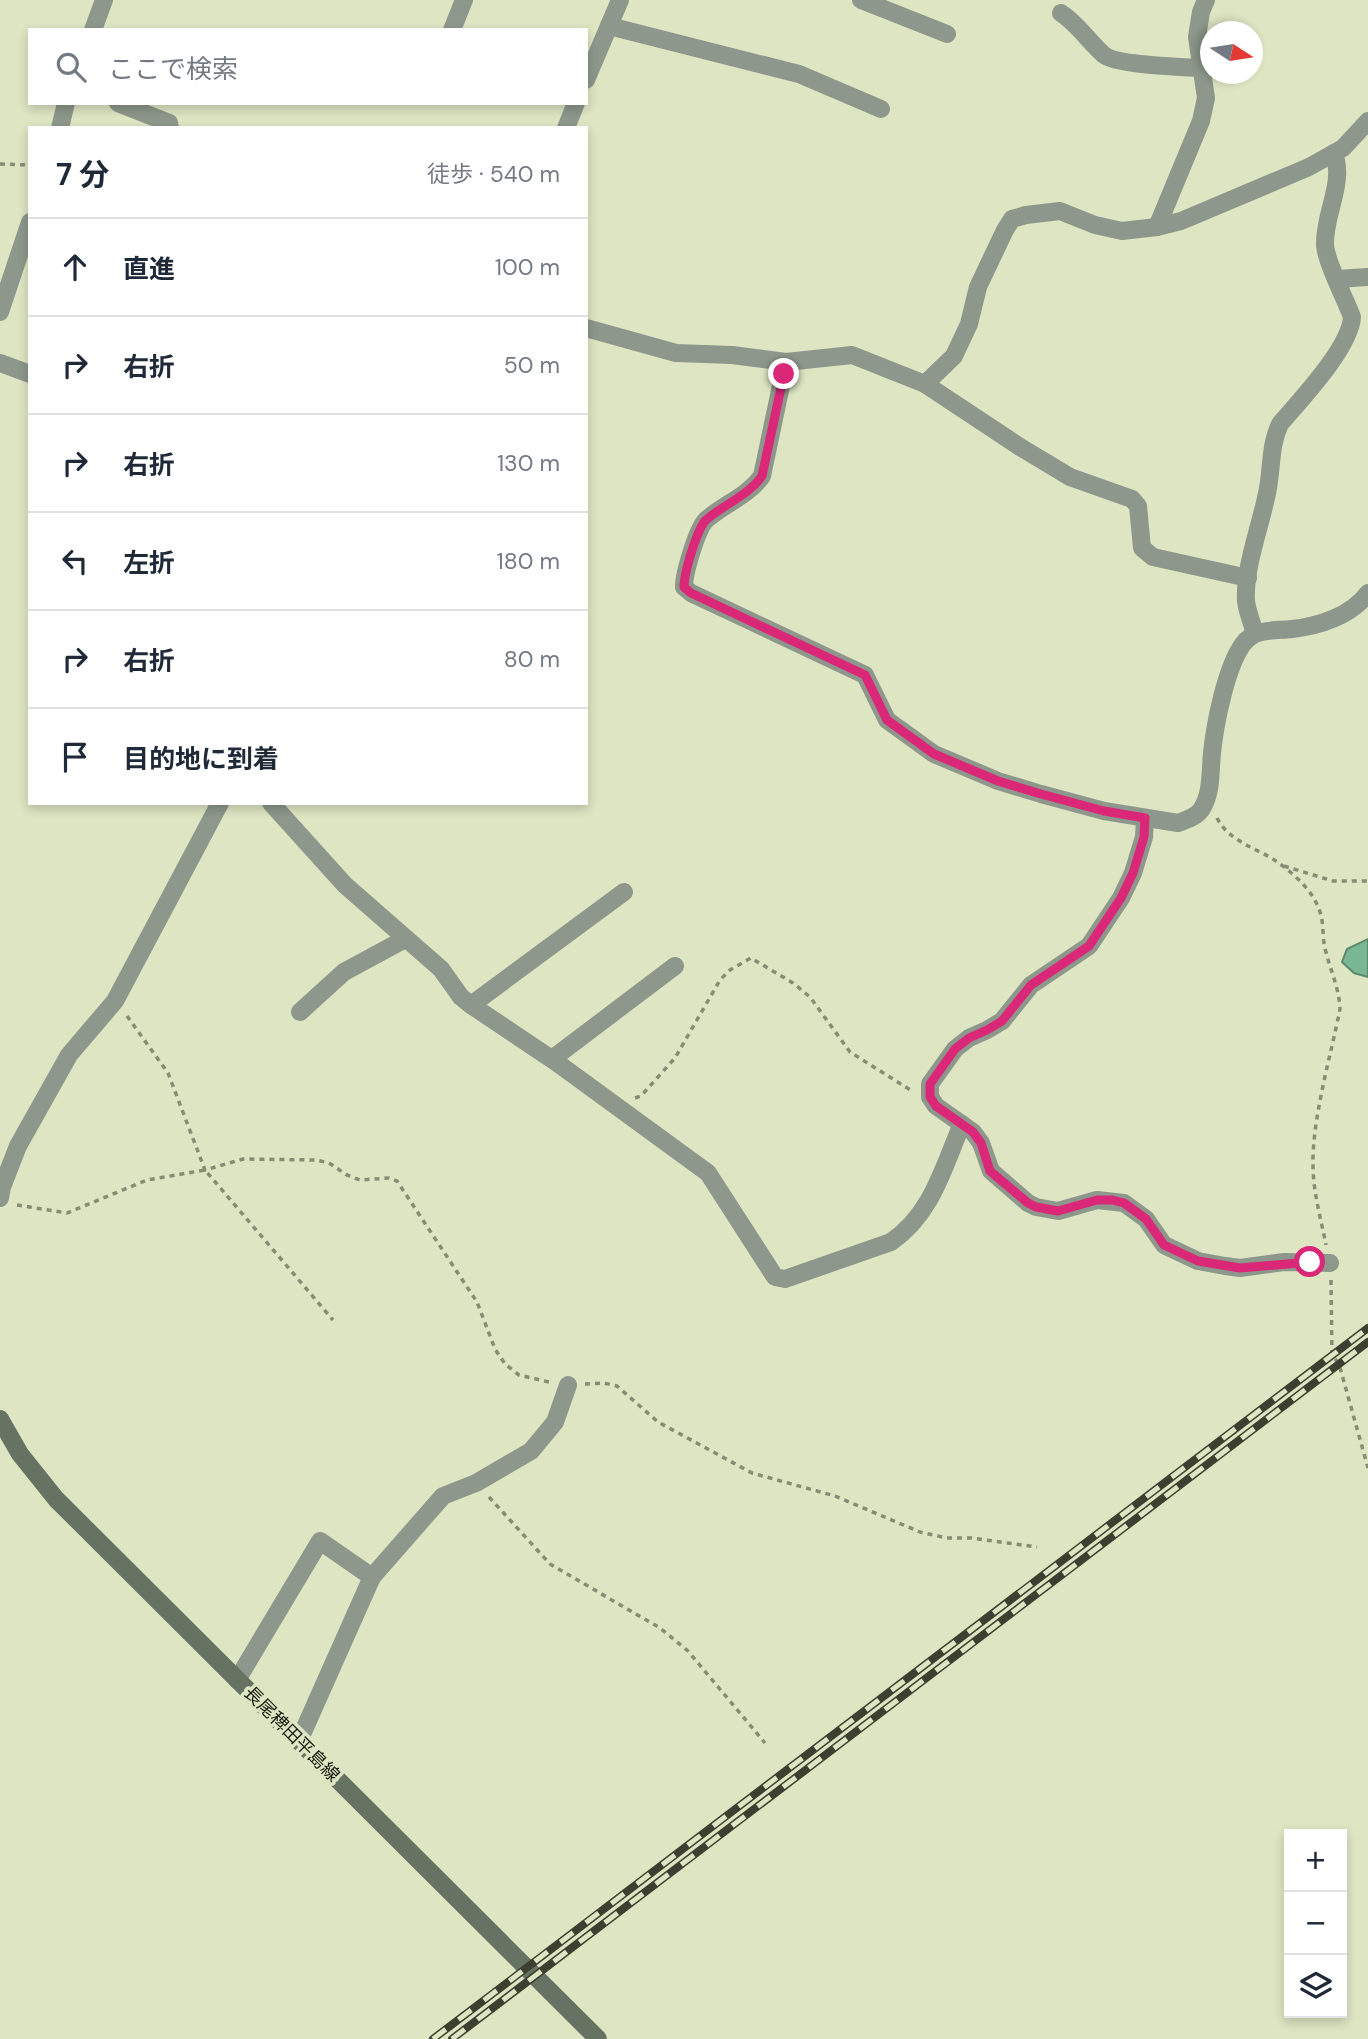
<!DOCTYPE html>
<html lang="ja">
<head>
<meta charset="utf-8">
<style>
	:root { --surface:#fff; --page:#f2f2f3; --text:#1f2937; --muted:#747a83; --line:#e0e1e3 }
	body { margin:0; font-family:"DM Sans","Noto Sans JP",sans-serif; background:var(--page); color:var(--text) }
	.controls { position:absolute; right:21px; bottom:21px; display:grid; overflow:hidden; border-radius:0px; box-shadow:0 4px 10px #0003 }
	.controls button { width:63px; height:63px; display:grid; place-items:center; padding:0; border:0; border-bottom:2px solid var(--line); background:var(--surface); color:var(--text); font:35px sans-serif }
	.compass { position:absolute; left:1200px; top:21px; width:63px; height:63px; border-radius:50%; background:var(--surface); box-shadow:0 4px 10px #0003; rotate:102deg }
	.stop { position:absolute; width:21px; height:21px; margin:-16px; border:5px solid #db2777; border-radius:50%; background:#fff }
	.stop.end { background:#db2777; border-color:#fff; box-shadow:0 2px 7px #0008 }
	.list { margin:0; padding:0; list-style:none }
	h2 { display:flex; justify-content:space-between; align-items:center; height:91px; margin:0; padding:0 28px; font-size:30px }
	h2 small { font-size:23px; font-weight:400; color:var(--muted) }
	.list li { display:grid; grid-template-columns:46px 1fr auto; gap:21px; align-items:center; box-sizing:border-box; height:98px; padding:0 28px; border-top:2px solid var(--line) }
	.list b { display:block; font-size:26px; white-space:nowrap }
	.list em { font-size:23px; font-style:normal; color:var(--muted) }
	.icon { flex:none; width:38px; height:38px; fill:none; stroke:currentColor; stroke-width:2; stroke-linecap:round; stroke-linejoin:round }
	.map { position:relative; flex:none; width:1368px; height:2039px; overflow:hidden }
	.search { position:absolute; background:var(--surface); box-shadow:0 4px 10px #0003; left:28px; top:28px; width:560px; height:77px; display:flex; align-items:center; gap:18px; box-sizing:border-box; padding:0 24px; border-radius:0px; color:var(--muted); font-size:26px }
	.panel { position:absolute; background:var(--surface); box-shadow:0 4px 10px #0003; left:28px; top:126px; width:560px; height:679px; border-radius:0px }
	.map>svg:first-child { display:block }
	.water { fill:#78b694; stroke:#5c886c; stroke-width:2 }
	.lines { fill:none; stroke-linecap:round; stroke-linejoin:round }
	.path { stroke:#878c74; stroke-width:3.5; stroke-dasharray:5 5; stroke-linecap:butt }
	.minor { stroke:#8d978b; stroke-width:18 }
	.secondary { stroke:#667362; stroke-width:18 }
	.rail-casing { stroke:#3d4030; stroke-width:8 }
	.rail { stroke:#dee5c3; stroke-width:5; stroke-dasharray:16; stroke-linecap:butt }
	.route { stroke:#db2777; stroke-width:9 }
	.labels { text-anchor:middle; stroke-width:7; stroke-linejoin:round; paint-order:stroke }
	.street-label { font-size:18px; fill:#191b0f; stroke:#dee5c3 }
</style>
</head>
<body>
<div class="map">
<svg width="1368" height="2039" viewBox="0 0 1368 2039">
	<rect width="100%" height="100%" fill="#dee5c3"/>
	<polygon class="water" points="1368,939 1368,977 1354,973 1342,962 1347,949"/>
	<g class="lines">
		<g class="path">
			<polyline points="0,164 30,165"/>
			<path d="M1217,818c11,22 36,29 56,41 20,14 41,31 48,56 3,12 1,25 5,37 5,20 13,36 14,57 -9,46 -28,110 -27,156 0,27 8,54 13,80"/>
			<polyline points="1284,866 1333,881 1368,881"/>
			<polyline points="127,1016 168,1073 205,1170 243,1159 316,1160 329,1163 347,1175 360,1180 389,1178 397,1181 477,1302 495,1349 505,1364 519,1375 549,1382"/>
			<polyline points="635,1098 641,1096 675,1058 720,980 730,970 751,958 793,983 810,997 850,1052 912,1091"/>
			<polyline points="17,1205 67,1213 147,1180 205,1170 333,1320"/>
			<polyline points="1331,1280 1332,1355 1339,1364 1368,1468"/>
			<polyline points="585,1384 604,1383 617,1386 658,1422 752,1473 835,1496 920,1532 947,1538 971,1538 1037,1547"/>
			<polyline points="489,1497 550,1564 660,1628 688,1651 765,1743"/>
		</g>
		<g class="minor">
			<polyline points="861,0 947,34"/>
			<path d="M1061,13c17,11 28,29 43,42 12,10 79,12 98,13"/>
			<polyline points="609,26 799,74 881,109"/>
			<polyline points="93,30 104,0"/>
			<polyline points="452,30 464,0"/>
			<polyline points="586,80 620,0"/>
			<polyline points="118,103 169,123 170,128"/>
			<polyline points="60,128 66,103"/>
			<polyline points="566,128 576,103"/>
			<polyline points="1157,227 1201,121 1206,98 1197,37 1201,12 1206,0"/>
			<polyline points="1337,279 1368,277"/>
			<polyline points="0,312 30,222"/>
			<polyline points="586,328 676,353 732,355 786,362 852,355 925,384 1020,447 1070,477 1132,499 1138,506 1142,548 1153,557 1248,578"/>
			<path d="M786,362l-24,114c-14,20 -38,28 -56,44 -9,9 -22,53 -22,67l7,6 174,82 22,45 47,34 64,27 43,13 63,17 74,12c8,-3 18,-6 23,-13 11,-16 9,-38 11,-57 3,-29 14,-86 31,-109 12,-16 31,-13 49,-15 27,-3 59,-13 76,-36"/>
			<polyline points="0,363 30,374"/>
			<polyline points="925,384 954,356 969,324 978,287 1005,230 1012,219 1026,215 1060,211 1095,225 1122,231 1157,227 1181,221 1309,167 1343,148 1368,121"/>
			<path d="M1255,633c-3,-10 -8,-22 -9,-32 -2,-35 16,-78 22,-113 4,-22 2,-43 12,-64 21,-25 70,-76 72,-107 -7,-19 -26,-55 -27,-72 -1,-32 20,-61 9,-92"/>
			<path d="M271,803l74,82 96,84 20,28 10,8 85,57 152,111 67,104 10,2 106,-37c41,-28 52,-74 71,-118"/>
			<polyline points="1145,818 1144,837 1133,873 1121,898 1089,946 1031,985 1002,1021 987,1030 969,1038 955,1049 930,1084 930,1097 936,1106 973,1132 981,1143 991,1171 1028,1203 1036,1207 1058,1211 1097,1200 1124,1203 1146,1219 1164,1245 1198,1261 1225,1266 1240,1268 1284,1262 1330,1263"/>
			<polyline points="471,1005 624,892"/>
			<polyline points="300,1012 344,972 405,939"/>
			<polyline points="552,1059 675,966"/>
			<polyline points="0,1198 2,1187 18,1146 69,1055 115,1001 220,803"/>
			<polyline points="237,1680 320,1541 372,1577"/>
			<polyline points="299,1741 372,1577 443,1496 476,1483 531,1451 555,1422 568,1385"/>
		</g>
		<polyline class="secondary" points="0,1419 20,1454 56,1499 598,2039"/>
		<g class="rail-casing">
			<g id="rail">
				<polyline points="433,2039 1368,1328"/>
				<polyline points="452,2039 1368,1342"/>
			</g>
		</g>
		<use href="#rail" class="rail"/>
	</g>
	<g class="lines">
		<path class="route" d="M784,374l-22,102c-14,20 -38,28 -56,44 -9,9 -22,53 -22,67l7,6 174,82 22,45 47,34 64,27 43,13 63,17 41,7 -1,19 -11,36 -12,25 -32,48 -58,39 -29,36 -15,9 -18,8 -14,11 -25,35v13l6,9 37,26 8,11 9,28 38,32 8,4 22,4 39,-11h15l12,3 22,16 18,26 34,16 42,7 70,-6"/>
	</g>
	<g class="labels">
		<g class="street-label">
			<text transform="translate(292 1734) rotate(45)" y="6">長尾稗田平島線</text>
		</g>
	</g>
</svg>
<div class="controls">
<button>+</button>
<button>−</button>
<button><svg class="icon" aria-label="layers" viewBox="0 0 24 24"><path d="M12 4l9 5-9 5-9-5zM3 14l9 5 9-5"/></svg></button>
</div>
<svg class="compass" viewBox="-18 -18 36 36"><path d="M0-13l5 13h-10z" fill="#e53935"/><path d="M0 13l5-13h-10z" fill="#747a83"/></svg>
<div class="stop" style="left:1310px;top:1262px"></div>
<div class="stop end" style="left:784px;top:374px"></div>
<div class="search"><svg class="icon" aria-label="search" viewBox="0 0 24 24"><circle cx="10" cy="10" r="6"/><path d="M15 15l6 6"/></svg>ここで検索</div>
<section class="panel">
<h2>7 分<small>徒歩 · 540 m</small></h2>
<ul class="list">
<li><svg class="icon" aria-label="ahead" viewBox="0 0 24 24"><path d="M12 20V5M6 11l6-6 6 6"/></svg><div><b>直進</b></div><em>100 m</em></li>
<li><svg class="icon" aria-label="right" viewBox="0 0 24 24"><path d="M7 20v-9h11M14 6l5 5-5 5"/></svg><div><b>右折</b></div><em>50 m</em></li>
<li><svg class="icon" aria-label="right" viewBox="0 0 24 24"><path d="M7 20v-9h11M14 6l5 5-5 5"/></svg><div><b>右折</b></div><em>130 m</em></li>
<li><svg class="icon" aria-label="left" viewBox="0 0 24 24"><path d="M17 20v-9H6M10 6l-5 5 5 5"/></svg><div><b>左折</b></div><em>180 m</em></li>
<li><svg class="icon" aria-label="right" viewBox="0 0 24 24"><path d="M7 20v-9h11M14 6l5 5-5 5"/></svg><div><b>右折</b></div><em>80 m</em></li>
<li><svg class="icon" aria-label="arrive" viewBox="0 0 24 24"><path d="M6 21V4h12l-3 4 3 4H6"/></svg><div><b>目的地に到着</b></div></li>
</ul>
</section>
</div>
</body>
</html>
